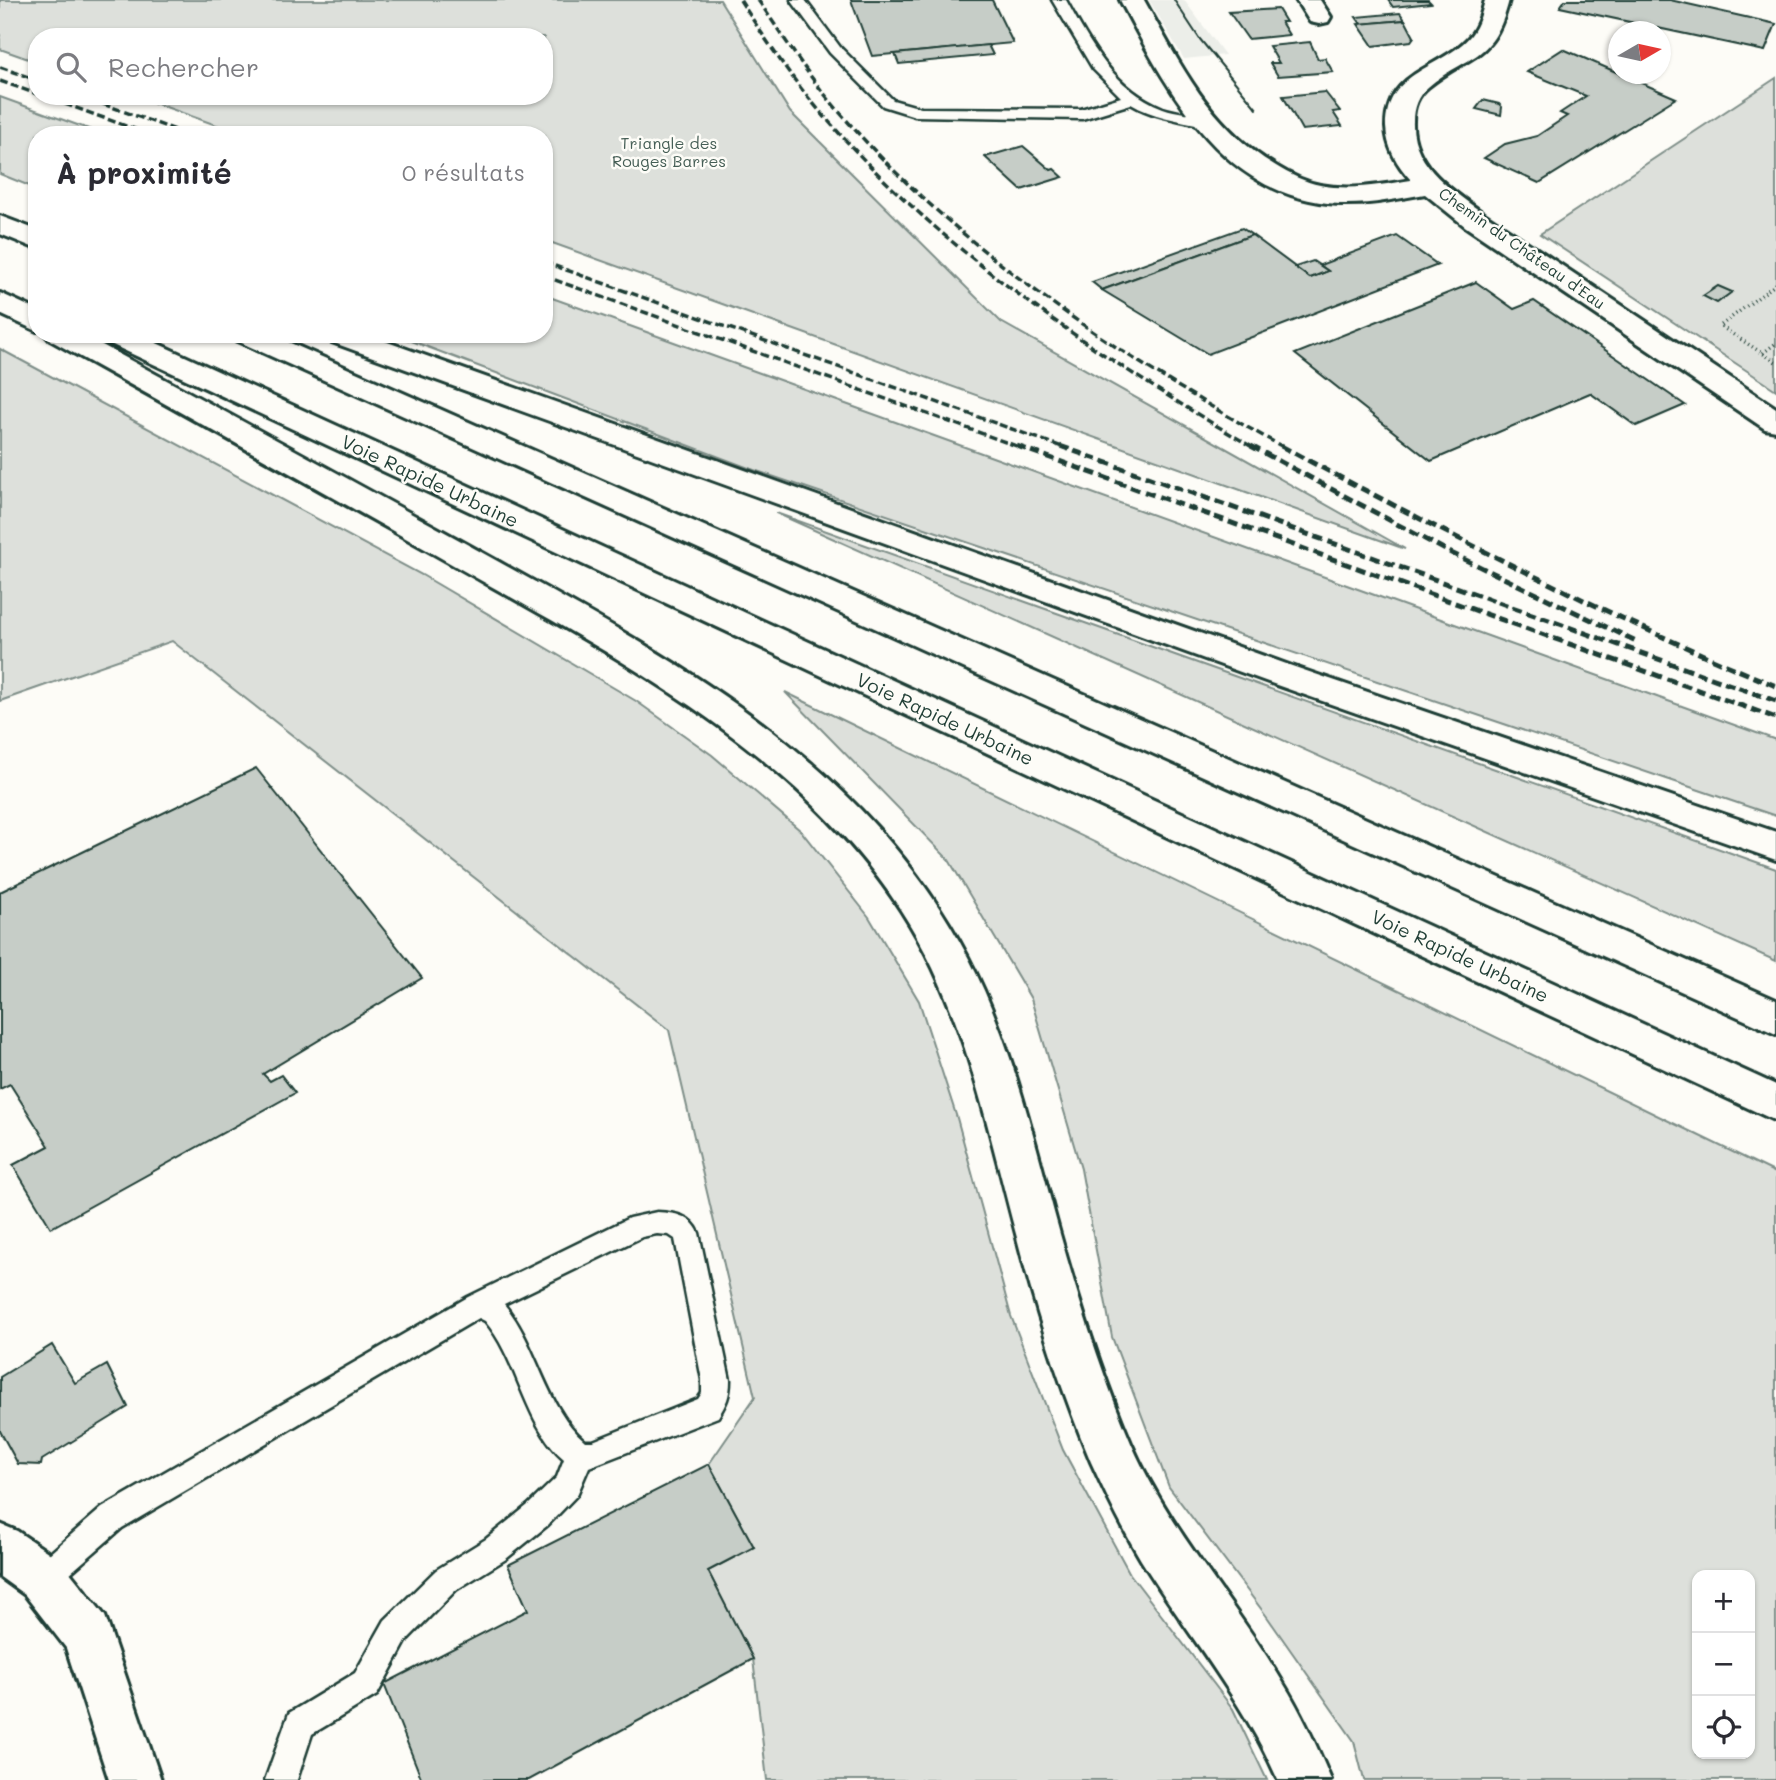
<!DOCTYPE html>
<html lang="fr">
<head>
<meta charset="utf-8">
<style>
	:root { --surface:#fff; --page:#f7f7f7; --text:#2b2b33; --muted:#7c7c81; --line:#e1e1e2 }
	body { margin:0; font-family:Mali,sans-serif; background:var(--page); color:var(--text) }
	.controls { position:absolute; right:21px; bottom:21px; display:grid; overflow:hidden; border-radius:14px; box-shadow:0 2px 5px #0004 }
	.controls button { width:63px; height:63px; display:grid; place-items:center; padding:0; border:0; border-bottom:2px solid var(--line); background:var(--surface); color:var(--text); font:35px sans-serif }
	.compass { position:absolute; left:1608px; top:21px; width:63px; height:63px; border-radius:50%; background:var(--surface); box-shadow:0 2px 5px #0004; rotate:81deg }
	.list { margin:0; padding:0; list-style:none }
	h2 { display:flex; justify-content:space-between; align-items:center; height:91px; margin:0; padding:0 28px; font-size:30px }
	h2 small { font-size:23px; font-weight:400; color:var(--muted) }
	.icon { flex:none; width:38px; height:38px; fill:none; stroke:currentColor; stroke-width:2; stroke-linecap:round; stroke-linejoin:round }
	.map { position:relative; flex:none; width:1776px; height:1780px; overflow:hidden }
	.search { position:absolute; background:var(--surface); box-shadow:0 2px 5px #0004; left:28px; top:28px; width:525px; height:77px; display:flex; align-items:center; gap:18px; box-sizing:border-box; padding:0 24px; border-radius:28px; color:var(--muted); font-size:26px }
	.panel { position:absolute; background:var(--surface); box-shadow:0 2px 5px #0004; left:28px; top:126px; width:525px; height:217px; border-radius:28px }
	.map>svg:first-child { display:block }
	.built { fill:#eceee9 }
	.green { fill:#dde0db; stroke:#7e8e88; stroke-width:2; fill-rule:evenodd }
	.building { fill:#c6cdc7; stroke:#1f3d34; stroke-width:2 }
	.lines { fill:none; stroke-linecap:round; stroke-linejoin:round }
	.lane-casing { stroke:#1f3d34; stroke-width:5 }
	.street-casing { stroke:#1f3d34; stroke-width:6 }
	.highway-casing { stroke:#1f3d34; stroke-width:6 }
	.path { stroke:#1f3d34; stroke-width:3.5; stroke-dasharray:1 3.5; stroke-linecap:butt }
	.lane { fill:#fdfcf7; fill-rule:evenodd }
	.street { fill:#fdfcf7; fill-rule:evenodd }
	.highway { fill:#fdfcf7; fill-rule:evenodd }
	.tram { stroke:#1f3d34; stroke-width:2 }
	.rail-far1 { stroke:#1f3d34; stroke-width:3.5; stroke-dasharray:8 3.5; stroke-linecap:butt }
	.rail { stroke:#1f3d34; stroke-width:5; stroke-dasharray:10 5; stroke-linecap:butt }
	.labels { text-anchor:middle; stroke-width:5; stroke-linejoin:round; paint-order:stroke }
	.far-park-label { font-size:16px; fill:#455e55; stroke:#fdfcf7 }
	.far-street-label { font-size:16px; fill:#1f3d34; stroke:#fdfcf7 }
	.street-label { font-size:19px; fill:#1f3d34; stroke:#fdfcf7 }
</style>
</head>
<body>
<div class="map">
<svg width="1776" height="1780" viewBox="0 0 1776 1780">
	<rect width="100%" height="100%" fill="#fdfcf7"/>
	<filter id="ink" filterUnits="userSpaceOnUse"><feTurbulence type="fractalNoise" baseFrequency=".0143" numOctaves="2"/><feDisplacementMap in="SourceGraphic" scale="14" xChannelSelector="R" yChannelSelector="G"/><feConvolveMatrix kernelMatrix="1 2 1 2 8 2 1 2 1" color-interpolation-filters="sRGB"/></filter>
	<g filter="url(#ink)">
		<polygon class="built" points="1149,0 1184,0 1225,55 1184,59"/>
		<g class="green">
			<polygon points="0,0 720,0 790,112 1001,322 1405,549 544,240 544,135 244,135 135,96 544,96 544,37 37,37 37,62 0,49"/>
			<polygon points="1776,78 1776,390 1540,234"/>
			<polygon points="0,97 105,135 37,135 37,189 0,174"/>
			<polygon points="544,295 1776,740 1776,816 754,470 393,334 544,334"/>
			<polygon points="0,349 422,575 636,701 712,755 801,831 869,917 919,1001 957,1118 1011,1316 1063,1450 1130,1574 1233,1709 1267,1780 767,1780 753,1659 708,1571 754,1547 709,1464 755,1397 669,1030 172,641 0,701"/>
			<polygon points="776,513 1776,869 1776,961"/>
			<path d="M785,692l991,481v607h-412l-10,-39 -86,-123 -99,-131 -57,-150 -31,-168 -50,-170 -82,-139zM1750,1575v179h-53v-179z"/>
		</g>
		<g class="building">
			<polygon points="851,0 992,0 1013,43 872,56"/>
			<polygon points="1388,0 1428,0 1431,3 1393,7"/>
			<polygon points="1565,0 1670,0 1776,24 1765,51 1560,7"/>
			<polygon points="1278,9 1286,22 1281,22 1289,35 1248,39 1229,12"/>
			<polygon points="1400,13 1405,20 1361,24 1356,17"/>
			<polygon points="1405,20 1414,37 1411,41 1373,46 1358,24"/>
			<polygon points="1310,42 1318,59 1325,58 1333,72 1278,76 1270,63 1279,63 1269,46"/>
			<polygon points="988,45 993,55 899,64 895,54"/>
			<polygon points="1563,49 1676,98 1539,183 1484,158 1505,144 1537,136 1567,116 1560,113 1586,96 1527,72"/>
			<polygon points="1325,92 1340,111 1333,112 1342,126 1302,130 1283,96"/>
			<polygon points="1483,100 1499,104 1502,107 1501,115 1476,109"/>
			<polygon points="1023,146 1051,170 1054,169 1063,177 1021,190 985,157"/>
			<polygon points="1242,228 1252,235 1102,290 1092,282"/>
			<polygon points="1252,235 1310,278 1328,271 1320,265 1397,236 1438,265 1208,354 1102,290"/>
			<polygon points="1313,261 1328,271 1310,278 1295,267"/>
			<polygon points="1476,282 1514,309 1534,301 1685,405 1636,426 1590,393 1431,461 1295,354"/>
			<polygon points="1718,286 1732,292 1717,303 1703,296"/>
			<polygon points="256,768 422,978 263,1074 270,1081 281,1075 295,1093 51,1228 13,1165 49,1146 10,1084 0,1089 0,892"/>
			<polygon points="52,1345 75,1383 107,1365 128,1407 42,1460 41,1465 18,1464 0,1431 0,1377"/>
			<polygon points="709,1464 754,1547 708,1571 753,1659 529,1780 422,1780 384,1684 528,1610 508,1565"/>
		</g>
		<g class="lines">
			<g class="lane-casing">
				<g id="lane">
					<path d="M791,0h14l35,47 53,53 28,8 160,1 40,-12 -28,-28 -41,-69h14c24,44 48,89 97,108 14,5 29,5 43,9l3,3 -8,5c-24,-5 -48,-8 -70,-21l-49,15 -167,-3 -32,-10 -53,-53z"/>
					<path d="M657,1212c18,1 34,3 42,21l31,147c0,16 -4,24 -12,37l-129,50 -12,28 -29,30 -42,34 -50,31 -49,50 -30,55 -65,39 -15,46h-32l24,-67 66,-40 30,-53 51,-50 50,-31 42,-34 29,-28 7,-18c-40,-35 -45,-98 -79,-138l-6,-3 -357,210 -69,60 -10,4 -10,-4 -5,-10 5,-10 69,-60 366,-211 161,-79zM657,1234l12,1 6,4 27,141v13l-4,6 -105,42h-8c-40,-34 -47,-96 -81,-137l138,-67z"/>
				</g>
			</g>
			<g class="street-casing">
				<g id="street">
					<path d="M1120,0h24c36,64 66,127 132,166 13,8 29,16 44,19 30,6 61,0 91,-5 -14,-15 -24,-32 -25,-53 0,-58 56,-57 85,-92 8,-10 11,-23 14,-35h24c-16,63 -40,53 -81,87 -11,9 -15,21 -15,34 -2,45 41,71 73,94l290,193v23l-11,-2 -299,-202 -41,-33c-28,5 -56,11 -85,10 -118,-5 -172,-114 -220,-204z"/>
					<polygon points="1296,0 1320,0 1331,17 1328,22 1319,24 1310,22"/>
					<polygon points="0,1524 17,1531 61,1561 105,1616 161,1780 109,1780 66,1648 25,1595 0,1577"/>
				</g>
			</g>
			<g class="highway-casing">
				<g id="highway">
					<polygon points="0,216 37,230 37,249 0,234"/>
					<polygon points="0,293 37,310 37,331 0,314"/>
					<path d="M45,334h37c127,69 254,138 381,208 194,108 397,209 505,415 45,87 66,183 92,277 20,71 42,141 71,209 38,87 103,157 151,238 20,32 35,65 49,99h-53c-35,-80 -91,-146 -137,-220 -19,-32 -35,-65 -50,-98 -31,-74 -55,-150 -75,-228 -24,-90 -43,-181 -83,-266 -94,-201 -316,-310 -499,-414 -128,-72 -256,-143 -384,-214z"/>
					<polygon points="97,334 137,334 1776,1085 1776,1121 102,340"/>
					<polygon points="230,334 270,334 1776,1000 1776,1034 235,340"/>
					<polygon points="321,334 365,334 1292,666 1776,832 1776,860 1268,682 326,340"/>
				</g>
			</g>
			<g class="path">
				<polyline points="1776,284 1720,326 1776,362"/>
				<polyline points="1763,353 1776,343"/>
			</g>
			<use href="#lane" class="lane"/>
			<use href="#street" class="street"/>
			<use href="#highway" class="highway"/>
			<polyline class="tram" points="1174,0 1199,38 1257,109"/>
			<g class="rail-far1">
				<path d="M740,0c26,40 52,80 84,116 119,138 274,240 430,332"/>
				<path d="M758,0c21,30 41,62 64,91 117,146 299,268 463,357"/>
				<polyline points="0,67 37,80"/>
				<polyline points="0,81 37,94"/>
				<polyline points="43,96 151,135"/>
				<polyline points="81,96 189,135"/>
				<polyline points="544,262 1065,448"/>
				<polyline points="544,276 1022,448"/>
			</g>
			<g class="rail">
				<polyline points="1017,446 1776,718"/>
				<polyline points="1060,446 1776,701"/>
				<polyline points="1251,446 1451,553 1638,642"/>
				<path d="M1281,446c162,86 326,170 495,240"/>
			</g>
		</g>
	</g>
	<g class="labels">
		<g class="far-park-label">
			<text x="669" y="149">Triangle des<tspan x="669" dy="18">Rouges Barres</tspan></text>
		</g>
		<g class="far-street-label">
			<text transform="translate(1522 248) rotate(35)" y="6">Chemin du Château d'Eau</text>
		</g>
		<g class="street-label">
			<text transform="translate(430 481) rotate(25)" y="7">Voie Rapide Urbaine</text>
			<text transform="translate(945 719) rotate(25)" y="7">Voie Rapide Urbaine</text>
			<text transform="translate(1460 956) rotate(25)" y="7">Voie Rapide Urbaine</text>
		</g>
	</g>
</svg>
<div class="controls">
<button>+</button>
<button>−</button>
<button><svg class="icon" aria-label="locate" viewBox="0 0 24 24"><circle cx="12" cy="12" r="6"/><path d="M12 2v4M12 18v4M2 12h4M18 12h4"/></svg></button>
</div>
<svg class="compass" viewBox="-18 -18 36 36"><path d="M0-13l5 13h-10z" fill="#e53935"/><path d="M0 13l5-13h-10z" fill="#7c7c81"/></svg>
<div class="search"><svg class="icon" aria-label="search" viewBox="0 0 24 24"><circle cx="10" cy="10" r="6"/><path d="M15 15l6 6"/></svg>Rechercher</div>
<section class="panel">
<h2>À proximité<small>0 résultats</small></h2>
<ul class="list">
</ul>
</section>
</div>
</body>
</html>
